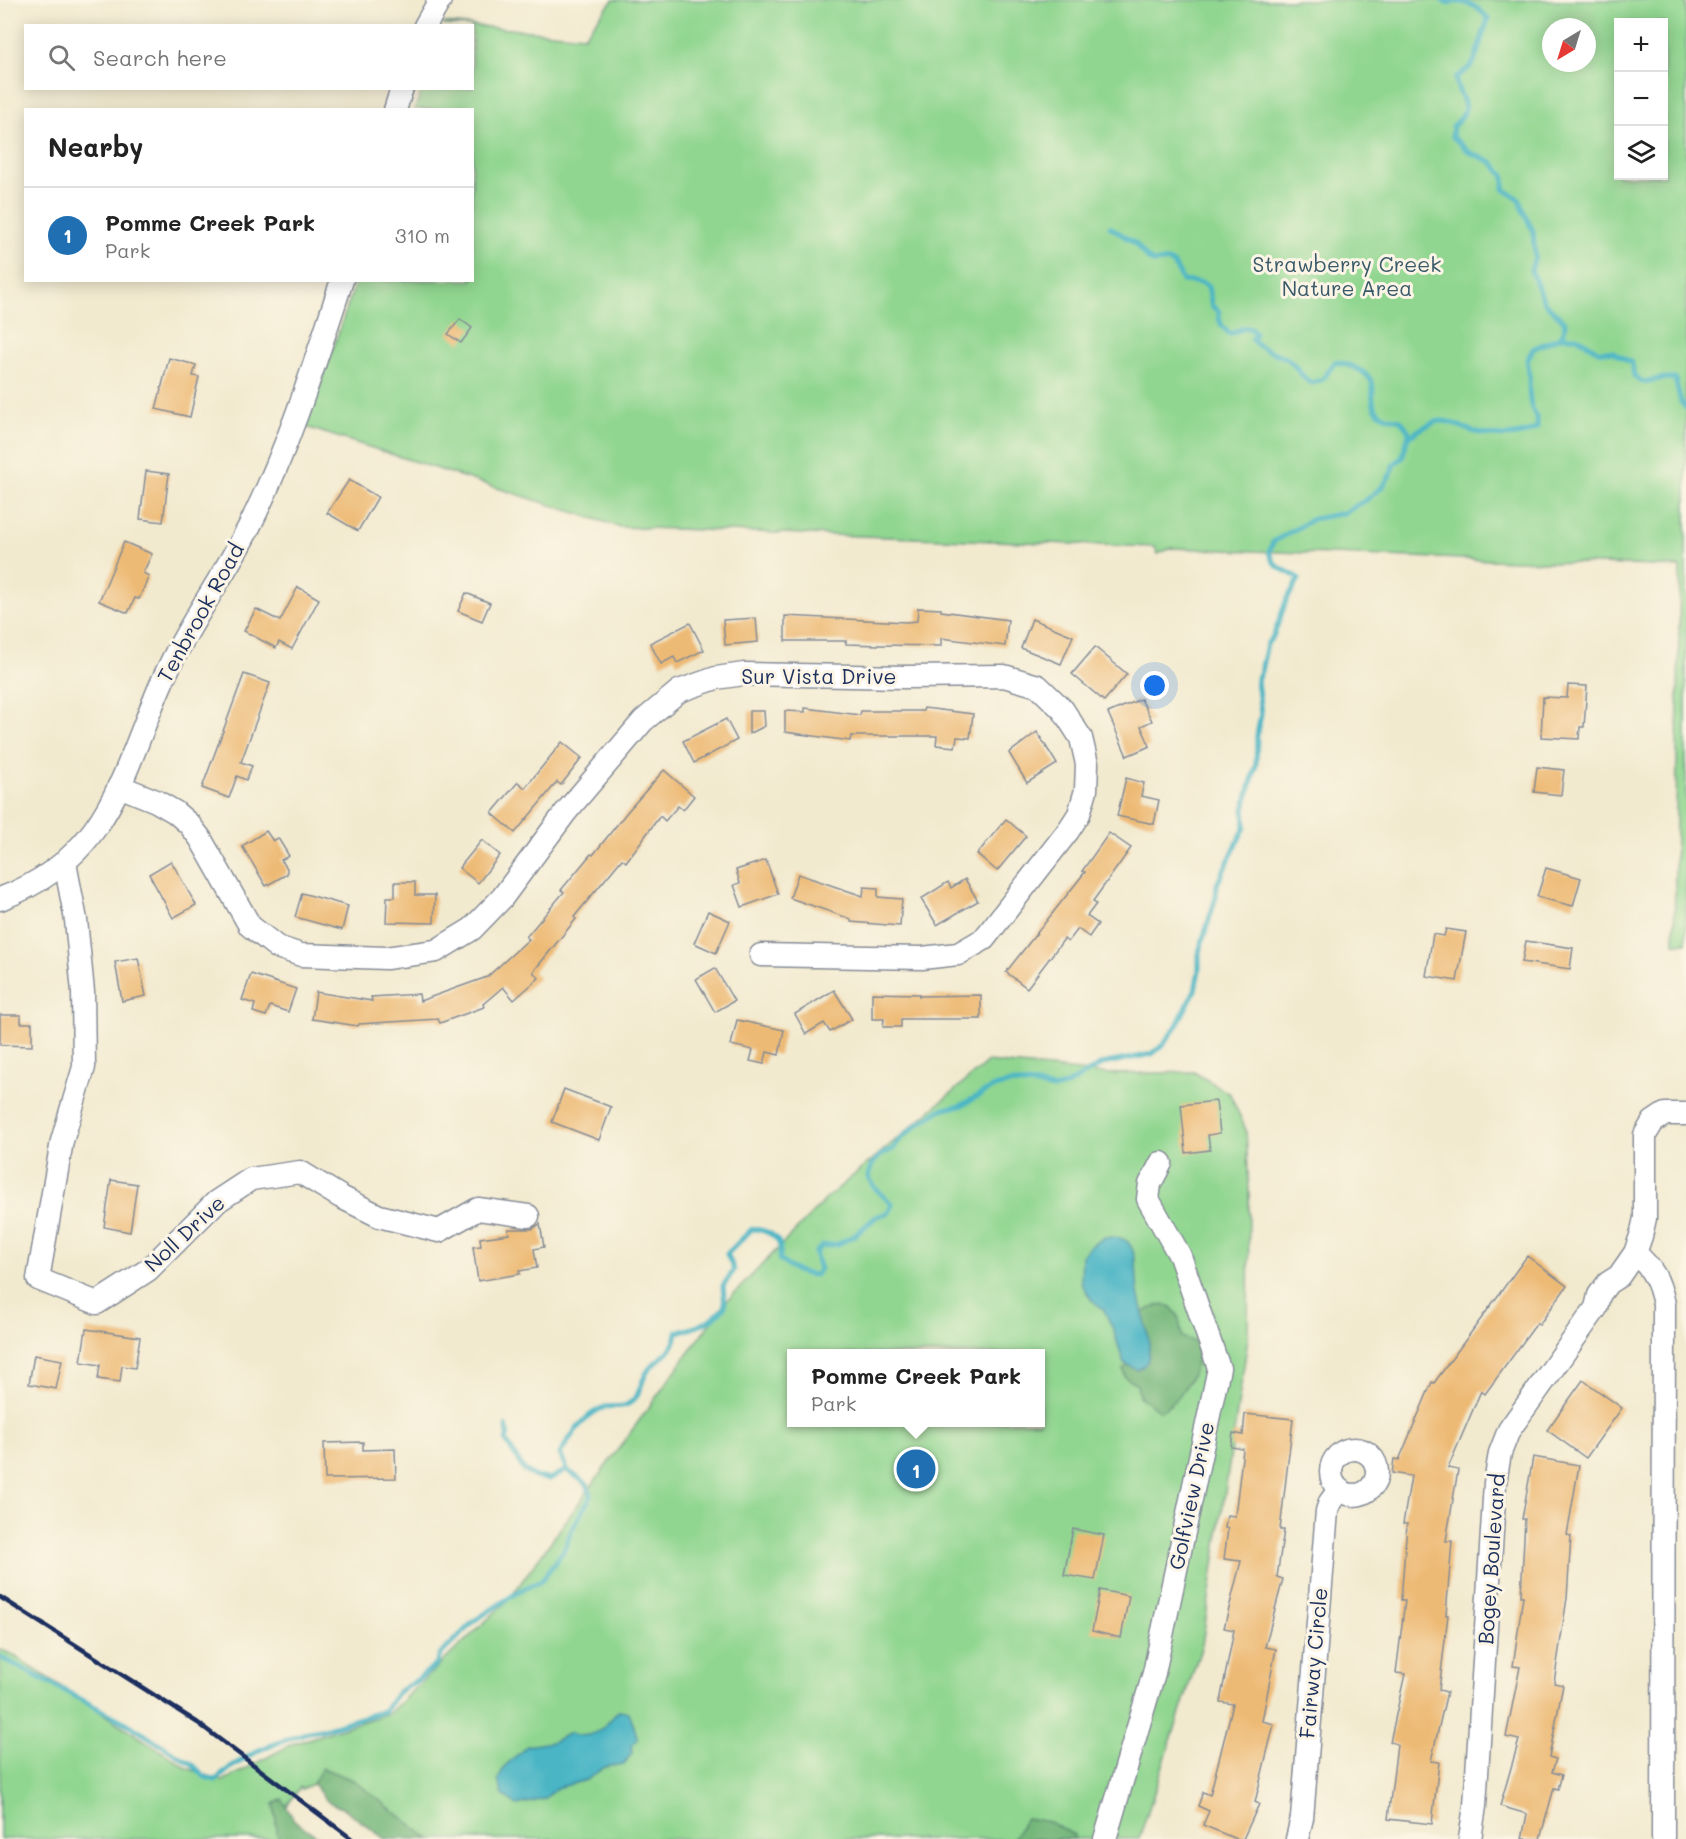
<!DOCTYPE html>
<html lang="en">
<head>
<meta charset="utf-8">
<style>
	:root { --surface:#fff; --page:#f2f2f2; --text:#222; --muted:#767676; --line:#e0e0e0; --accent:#1f6fb2 }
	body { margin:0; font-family:Mali,sans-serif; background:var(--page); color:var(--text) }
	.controls { position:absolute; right:18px; top:18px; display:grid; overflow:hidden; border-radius:0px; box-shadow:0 3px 15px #0003 }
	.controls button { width:54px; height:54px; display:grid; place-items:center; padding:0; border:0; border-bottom:2px solid var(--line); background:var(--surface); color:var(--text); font:30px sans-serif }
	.compass { position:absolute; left:1542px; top:18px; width:54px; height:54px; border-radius:50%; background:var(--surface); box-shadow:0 3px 15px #0003; rotate:218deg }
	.you { position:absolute; left:1155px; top:686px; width:21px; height:21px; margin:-15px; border:4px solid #fff; border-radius:50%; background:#1a73e8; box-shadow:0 0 0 9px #1a73e833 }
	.badge { display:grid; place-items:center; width:39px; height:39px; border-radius:50%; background:var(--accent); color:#fff; font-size:20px; font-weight:700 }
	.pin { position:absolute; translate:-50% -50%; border:3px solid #fff; box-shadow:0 2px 6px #0006 }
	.popup { position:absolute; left:787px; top:1349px; width:258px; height:78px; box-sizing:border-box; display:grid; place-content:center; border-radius:0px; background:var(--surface); filter:drop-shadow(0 2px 4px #0005); font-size:20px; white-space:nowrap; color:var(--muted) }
	.popup b { font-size:22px; color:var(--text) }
	.popup::after { content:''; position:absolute; left:50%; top:100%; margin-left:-12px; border:12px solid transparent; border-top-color:var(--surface) }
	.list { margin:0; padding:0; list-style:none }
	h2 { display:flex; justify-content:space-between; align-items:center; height:78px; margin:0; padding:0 24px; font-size:26px }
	h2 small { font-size:20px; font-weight:400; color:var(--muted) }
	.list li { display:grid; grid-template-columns:39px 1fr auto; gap:18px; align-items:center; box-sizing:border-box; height:96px; padding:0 24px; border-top:2px solid var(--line) }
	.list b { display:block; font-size:22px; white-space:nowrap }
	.list p { margin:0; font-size:20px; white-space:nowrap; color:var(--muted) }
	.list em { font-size:20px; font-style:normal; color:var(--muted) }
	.icon { flex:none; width:33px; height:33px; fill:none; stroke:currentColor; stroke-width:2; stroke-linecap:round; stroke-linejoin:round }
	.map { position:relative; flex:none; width:1686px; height:1839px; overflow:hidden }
	.search { position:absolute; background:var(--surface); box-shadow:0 3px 15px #0003; left:24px; top:24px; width:450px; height:66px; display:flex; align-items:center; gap:15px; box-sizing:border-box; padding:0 21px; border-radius:0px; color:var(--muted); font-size:22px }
	.panel { position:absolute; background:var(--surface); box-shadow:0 3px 15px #0003; left:24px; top:108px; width:450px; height:174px; border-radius:0px }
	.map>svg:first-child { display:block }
	.green { fill:#90d690; stroke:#568277; stroke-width:1.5; fill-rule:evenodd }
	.forest { fill:#74b77a; stroke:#48736c; stroke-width:1.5 }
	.water { fill:#49b5c5; stroke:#327292; stroke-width:1.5 }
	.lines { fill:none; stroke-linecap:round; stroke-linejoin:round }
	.stream { stroke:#49b5c5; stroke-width:5 }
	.building { fill:#edba75 }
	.minor-casing { stroke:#868c96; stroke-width:25 }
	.minor { stroke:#fff; stroke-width:22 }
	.rail { stroke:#1b2f5e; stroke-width:4.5 }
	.labels { text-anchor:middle; stroke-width:6; stroke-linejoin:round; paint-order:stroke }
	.park-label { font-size:21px; fill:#38596a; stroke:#fcf5e5 }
	.street-label { font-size:21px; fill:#1b2f5e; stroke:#fcf5e5 }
</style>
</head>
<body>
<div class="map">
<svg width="1686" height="1839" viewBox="0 0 1686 1839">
	<rect width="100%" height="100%" fill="#fcf5e5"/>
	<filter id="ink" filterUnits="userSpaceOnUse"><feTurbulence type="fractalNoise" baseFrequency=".0167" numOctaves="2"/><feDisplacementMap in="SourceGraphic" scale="12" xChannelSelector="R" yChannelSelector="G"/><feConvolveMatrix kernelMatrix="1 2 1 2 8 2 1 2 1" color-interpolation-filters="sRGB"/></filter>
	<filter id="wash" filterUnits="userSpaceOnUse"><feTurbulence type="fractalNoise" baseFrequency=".008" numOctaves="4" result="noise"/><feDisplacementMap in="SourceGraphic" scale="24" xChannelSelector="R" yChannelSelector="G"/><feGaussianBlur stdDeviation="1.35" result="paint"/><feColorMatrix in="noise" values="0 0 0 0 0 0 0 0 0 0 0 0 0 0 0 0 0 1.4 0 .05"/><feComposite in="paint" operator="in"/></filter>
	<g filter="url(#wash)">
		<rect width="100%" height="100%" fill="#f2eacf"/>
		<g class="green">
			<path d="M613,0h1073v943h-12l6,-376 -509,-19 -13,6 -3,-7 -535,-20 -314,-100 50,-146 116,-1v-170l-57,-1 7,-20 50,-1v-62l-28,-1 1,-2 139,13zM1618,22h46v154h-46zM1551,27h36v36h-36z"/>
			<path d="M988,1062l121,12 85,-2 36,22 16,36 3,62 -1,147 -46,306 -63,194h-719l-102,-62 -5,7 -11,5 -2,-2 -24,35 14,17h-290v-190l11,5 176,114 36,13 69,-37 97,-31 120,-114 215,-295 105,-108zM792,1354h248v68h-248z"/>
		</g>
		<g class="forest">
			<path d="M1158,1305l12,1 8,9 4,22 13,5c1,5 4,10 3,14 -4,20 -20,48 -38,55l-21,-15 -2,-11 -12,-8 -2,-8 12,-9 6,-47z"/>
			<polygon points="322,1768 353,1780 430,1839 385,1839 344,1809 328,1802 313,1784"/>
			<polygon points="282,1799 294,1820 321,1839 278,1839 274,1804"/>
			<polygon points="1026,1818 1049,1822 1074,1835 1074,1839 1013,1839"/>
		</g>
		<g class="water">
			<path d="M1105,1237c9,0 21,0 25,8 8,13 6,33 8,47 3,19 16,51 9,70 -2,4 -6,6 -10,8l-13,-7 -11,-34 -9,-19 -13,-11 -10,-16 1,-27 7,-9z"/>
			<path d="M618,1711l11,1 9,27 -7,7 1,7 -8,11 -19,3 -19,13 -29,8 -13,11 -27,6 -14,-10 -5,-15 6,-13 23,-21 25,-4 18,-9c23,9 35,-6 48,-22z"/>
		</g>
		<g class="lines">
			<g class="stream">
				<path d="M1442,0l4,3c18,-3 31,1 42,16l-14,43 -4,5 -14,11c0,21 22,27 -3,48l-1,10 17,16 23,10 12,14v13l16,11 3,11 10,20 2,26 -4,13 13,32 21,20 -1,10 -4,5"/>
				<path d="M1110,227l26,17 12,15 5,3 15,-1 6,3 9,17 20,2 5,4 4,19 7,6c-1,10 3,15 11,22l14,-6h7l4,6 -3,5c8,12 26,13 37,21 10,8 12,19 23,23l11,-4 12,-17c13,2 31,8 37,20 2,6 0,12 1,18 0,15 16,18 28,20l8,12 -1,5"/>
				<polyline points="506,1426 508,1433 506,1441 524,1470 536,1477 549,1479 567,1470"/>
				<path d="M0,1657l128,67 65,41 12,12 11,3 15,-13 30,-18 47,-17 13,-2 63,-19 14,-19 18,-11 21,-17 3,-9 34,-34 47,-31 20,-9 23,-31 7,-19 20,-35 -4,-12 -20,-14 -7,-16c10,-17 25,-41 45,-47 8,-2 15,2 23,-3 13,-7 12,-21 19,-32 10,-16 27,-16 30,-40 19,-4 36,-10 48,-26l-2,-20 11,-16 -7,-16 25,-25c18,1 33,10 27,30 11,10 21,15 36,16l5,-6 -5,-16 7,-7 16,-2 17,-9 21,-18 13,-5 3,-8 -19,-18 -5,-10 4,-12 9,-9 12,-6 7,-10 17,-14 25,-16 18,-3 34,-19 17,-4 26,2 16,4 12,-3 37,-22 50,-10 11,-9 13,-18 19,-37 4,-20v-18l17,-55 1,-13 28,-57 -1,-18 12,-44 1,-30 4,-21 -4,-34 4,-9 6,-27 7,-9 12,-34 13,-22c-12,-11 -22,-5 -30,-27l4,-10 40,-23 31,-6 22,-13 17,-14 9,-14 1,-7 9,-7 6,-21c9,-5 23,-16 34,-16 9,0 14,4 22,7 21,9 53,12 73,0 2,-12 -6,-17 -7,-28 -2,-14 1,-25 -3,-40l6,-11 6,-3 21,-9h17l21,14 15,1 19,11 2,13 9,6 22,-4 10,1 6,23 5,6"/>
			</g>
		</g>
		<g id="blocks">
			<g class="building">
				<polygon points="460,319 472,328 461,343 448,334"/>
				<polygon points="169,358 196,365 193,376 199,377 190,417 156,409"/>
				<polygon points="146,471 169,474 163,522 140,519"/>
				<polygon points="349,480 378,497 358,531 327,513"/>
				<polygon points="124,542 152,554 143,573 149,576 139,599 135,598 128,613 99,601"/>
				<polygon points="298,587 319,599 292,649 279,642 276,648 244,631 256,609 280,621"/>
				<polygon points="466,593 490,603 482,621 458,611"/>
				<polygon points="918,608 941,609 941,611 1008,620 1005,646 941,638 941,646 880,645 846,644 846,641 785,641 785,616 906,622 917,621"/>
				<polygon points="756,618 758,642 725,645 723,620"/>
				<polygon points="1032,619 1073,636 1061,664 1021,648"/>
				<polygon points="690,623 704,650 677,663 674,657 661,664 650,643"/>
				<polygon points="1095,647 1127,674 1104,701 1072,674"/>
				<polygon points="244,674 270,683 241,762 252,766 246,780 237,776 229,798 202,788"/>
				<polygon points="1568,685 1587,686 1584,727 1580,727 1579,739 1541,737 1543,697 1567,698"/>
				<polygon points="1141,699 1152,721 1141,726 1150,746 1127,756 1108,713"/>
				<polygon points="805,708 860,715 861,711 923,711 924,708 973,714 970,738 957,737 955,747 936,745 937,736 851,736 850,741 785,732 785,711 805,712"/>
				<polygon points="749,711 764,711 765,726 749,734"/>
				<polygon points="726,719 737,740 694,763 683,741"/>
				<polygon points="1037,732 1057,764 1027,783 1009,753"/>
				<polygon points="562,742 582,758 561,785 557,782 515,833 492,813 518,782 525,788"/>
				<polygon points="1537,767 1564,770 1561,795 1534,792"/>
				<polygon points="664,770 694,796 683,810 678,806 665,821 660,816 626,862 622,859 574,917 576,919 533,972 539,978 514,1000 503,987 483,1004 484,1007 440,1023 438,1019 359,1024 358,1026 312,1019 316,992 372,1001 371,997 419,994 420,1001 487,977 529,939 526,937 564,892 561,890 591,854 593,855 627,812"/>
				<polygon points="1126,778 1144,783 1141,796 1159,800 1154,824 1117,816"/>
				<polygon points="1006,819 1026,836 997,871 977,854"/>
				<polygon points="266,831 273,841 278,838 289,856 281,860 287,868 287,874 266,886 242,846"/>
				<polygon points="1109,833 1131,848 1093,901 1096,904 1087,916 1098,924 1089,937 1078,929 1068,942 1064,939 1027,988 1006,972 1085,872 1082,871"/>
				<polygon points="482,840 500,855 478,883 459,868"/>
				<polygon points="766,860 778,894 742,907 734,885 740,883 736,870"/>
				<polygon points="171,861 196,905 173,918 149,874"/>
				<polygon points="1546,868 1581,878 1573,906 1537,897"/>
				<polygon points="798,874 863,896 864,887 878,888 878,897 902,899 900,926 851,922 851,919 790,898"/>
				<polygon points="965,879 978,901 937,925 921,899 948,882 951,888"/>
				<polygon points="395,882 415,882 415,895 435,895 434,923 386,922 387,897 395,897"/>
				<polygon points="302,893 348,906 342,930 295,917"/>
				<polygon points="708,911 730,921 716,953 694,943"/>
				<polygon points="1446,929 1466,932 1457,981 1426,976 1433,934 1444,936"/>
				<polygon points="1526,941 1573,948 1570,969 1522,962"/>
				<polygon points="138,958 146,996 122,1001 115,962"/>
				<polygon points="715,968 734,1001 715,1012 696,979"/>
				<polygon points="251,974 296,989 288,1012 270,1006 266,1016 253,1012 255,1004 242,1000"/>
				<polygon points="834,990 852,1019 830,1032 824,1023 806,1034 795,1014"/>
				<polygon points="872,993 919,994 919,996 981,995 981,1019 901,1019 901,1027 883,1027 884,1019 872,1019"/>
				<polygon points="0,1015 21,1015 21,1023 32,1023 32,1046 0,1045"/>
				<polygon points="737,1020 784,1030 779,1055 767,1052 764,1064 750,1061 753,1050 731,1045"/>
				<polygon points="564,1089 611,1107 599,1140 552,1122"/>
				<polygon points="1216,1101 1220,1133 1208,1135 1210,1150 1186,1153 1181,1105"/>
				<polygon points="111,1180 137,1184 130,1232 104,1227"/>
				<polygon points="540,1224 544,1247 534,1249 537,1268 519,1271 520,1274 478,1281 473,1247 481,1246 480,1238 509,1234 508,1229 532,1229"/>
				<polygon points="1527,1256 1567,1286 1539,1325 1537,1323 1485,1394 1481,1391 1448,1468 1458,1470 1446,1541 1452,1541 1446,1615 1448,1615 1439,1690 1447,1692 1431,1761 1439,1762 1432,1824 1388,1819 1397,1744 1390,1742 1405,1674 1396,1673 1405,1600 1401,1600 1407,1524 1403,1524 1411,1476 1392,1473 1394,1459 1399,1460 1432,1382 1434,1383"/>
				<polygon points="86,1329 140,1337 135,1368 122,1366 120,1382 98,1379 100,1365 81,1362"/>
				<polygon points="34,1355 62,1360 56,1389 29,1384"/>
				<polygon points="1583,1380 1622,1408 1586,1458 1547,1430"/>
				<polygon points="1245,1414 1293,1419 1280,1530 1284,1530 1277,1577 1283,1579 1265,1647 1276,1649 1262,1721 1274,1724 1255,1802 1259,1804 1243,1839 1236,1839 1203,1825 1209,1811 1198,1806 1203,1792 1210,1795 1233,1704 1220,1702 1234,1630 1224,1628 1241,1561 1224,1559 1228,1529 1225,1528 1227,1515 1235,1516 1243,1449 1231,1447 1233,1433 1243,1435"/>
				<polygon points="363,1442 363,1450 395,1449 396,1478 325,1479 324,1443"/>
				<polygon points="1533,1457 1579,1465 1567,1535 1571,1536 1567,1598 1554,1683 1563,1685 1549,1757 1556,1759 1552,1772 1562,1775 1558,1789 1554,1788 1540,1839 1522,1839 1527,1814 1500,1806 1519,1740 1506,1737 1520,1667 1513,1666 1523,1596 1521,1596 1525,1519 1522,1519"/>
				<polygon points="1073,1529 1104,1535 1095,1580 1064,1575"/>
				<polygon points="1100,1590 1129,1596 1121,1638 1092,1631"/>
			</g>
		</g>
	</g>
	<g filter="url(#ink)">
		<use href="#blocks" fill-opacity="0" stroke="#868c96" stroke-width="1.5"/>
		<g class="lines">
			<g class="minor-casing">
				<g id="minor">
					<polyline points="425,26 440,0"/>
					<polyline points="395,110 402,88"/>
					<polyline points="119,786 156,801 175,812 189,824 200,838 250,926 277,947 301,955 386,958 436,951 472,929 502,898 565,813 643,721 679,691 716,678 744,674 905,677 1004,676 1038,686 1063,710 1081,738 1087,764 1086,790 1079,814 1068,831 984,939 958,954 922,958 761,955"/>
					<polyline points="65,863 76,920 83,992 84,1067 62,1141 38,1279 97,1303 148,1270 216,1202 251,1179 300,1172 341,1197 379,1216 439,1231 478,1209 528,1216"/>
					<path d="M0,899c37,-14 71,-37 94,-69 33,-45 49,-110 74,-161 23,-49 56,-93 81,-142 39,-78 66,-164 93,-247"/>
					<path d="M1635,1253c18,16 24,27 29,51l-1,535"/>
					<circle cx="1354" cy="1472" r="23"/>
					<polyline points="1105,1839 1154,1673 1219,1368 1180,1256 1148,1199 1150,1184 1161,1163"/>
					<polyline points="1297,1839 1302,1818 1327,1511 1330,1502 1339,1490"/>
					<polyline points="1470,1839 1475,1806 1495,1483 1500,1453 1509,1430 1596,1308 1599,1295 1608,1283 1619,1276 1635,1253 1641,1236 1645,1218 1645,1135 1653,1122 1665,1114 1686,1114"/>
				</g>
			</g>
			<use href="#minor" class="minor"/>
			<polyline class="rail" points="0,1597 198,1723 352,1839"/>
		</g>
	</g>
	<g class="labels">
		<g class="park-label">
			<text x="1347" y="272">Strawberry Creek<tspan x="1347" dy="24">Nature Area</tspan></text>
		</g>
		<g class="street-label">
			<text transform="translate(201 613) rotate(-61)" y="7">Tenbrook Road</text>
			<text x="819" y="684">Sur Vista Drive</text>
			<text transform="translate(185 1234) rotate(-43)" y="7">Noll Drive</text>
			<text transform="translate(1192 1496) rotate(-78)" y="7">Golfview Drive</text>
			<text transform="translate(1492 1559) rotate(-86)" y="7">Bogey Boulevard</text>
			<text transform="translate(1314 1663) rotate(-85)" y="7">Fairway Circle</text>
		</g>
	</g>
</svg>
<div class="controls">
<button>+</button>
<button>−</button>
<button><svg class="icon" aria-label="layers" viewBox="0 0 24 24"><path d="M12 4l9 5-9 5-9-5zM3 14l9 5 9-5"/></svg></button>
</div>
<svg class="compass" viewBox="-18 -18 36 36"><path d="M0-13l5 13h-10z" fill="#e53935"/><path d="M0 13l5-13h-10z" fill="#767676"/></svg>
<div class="you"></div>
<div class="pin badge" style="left:916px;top:1469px">1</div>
<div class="popup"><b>Pomme Creek Park</b>Park</div>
<div class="search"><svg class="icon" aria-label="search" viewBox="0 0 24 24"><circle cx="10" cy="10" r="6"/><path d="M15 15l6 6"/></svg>Search here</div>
<section class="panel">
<h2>Nearby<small></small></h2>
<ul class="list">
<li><span class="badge">1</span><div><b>Pomme Creek Park</b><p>Park</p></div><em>310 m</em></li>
</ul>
</section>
</div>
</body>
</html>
